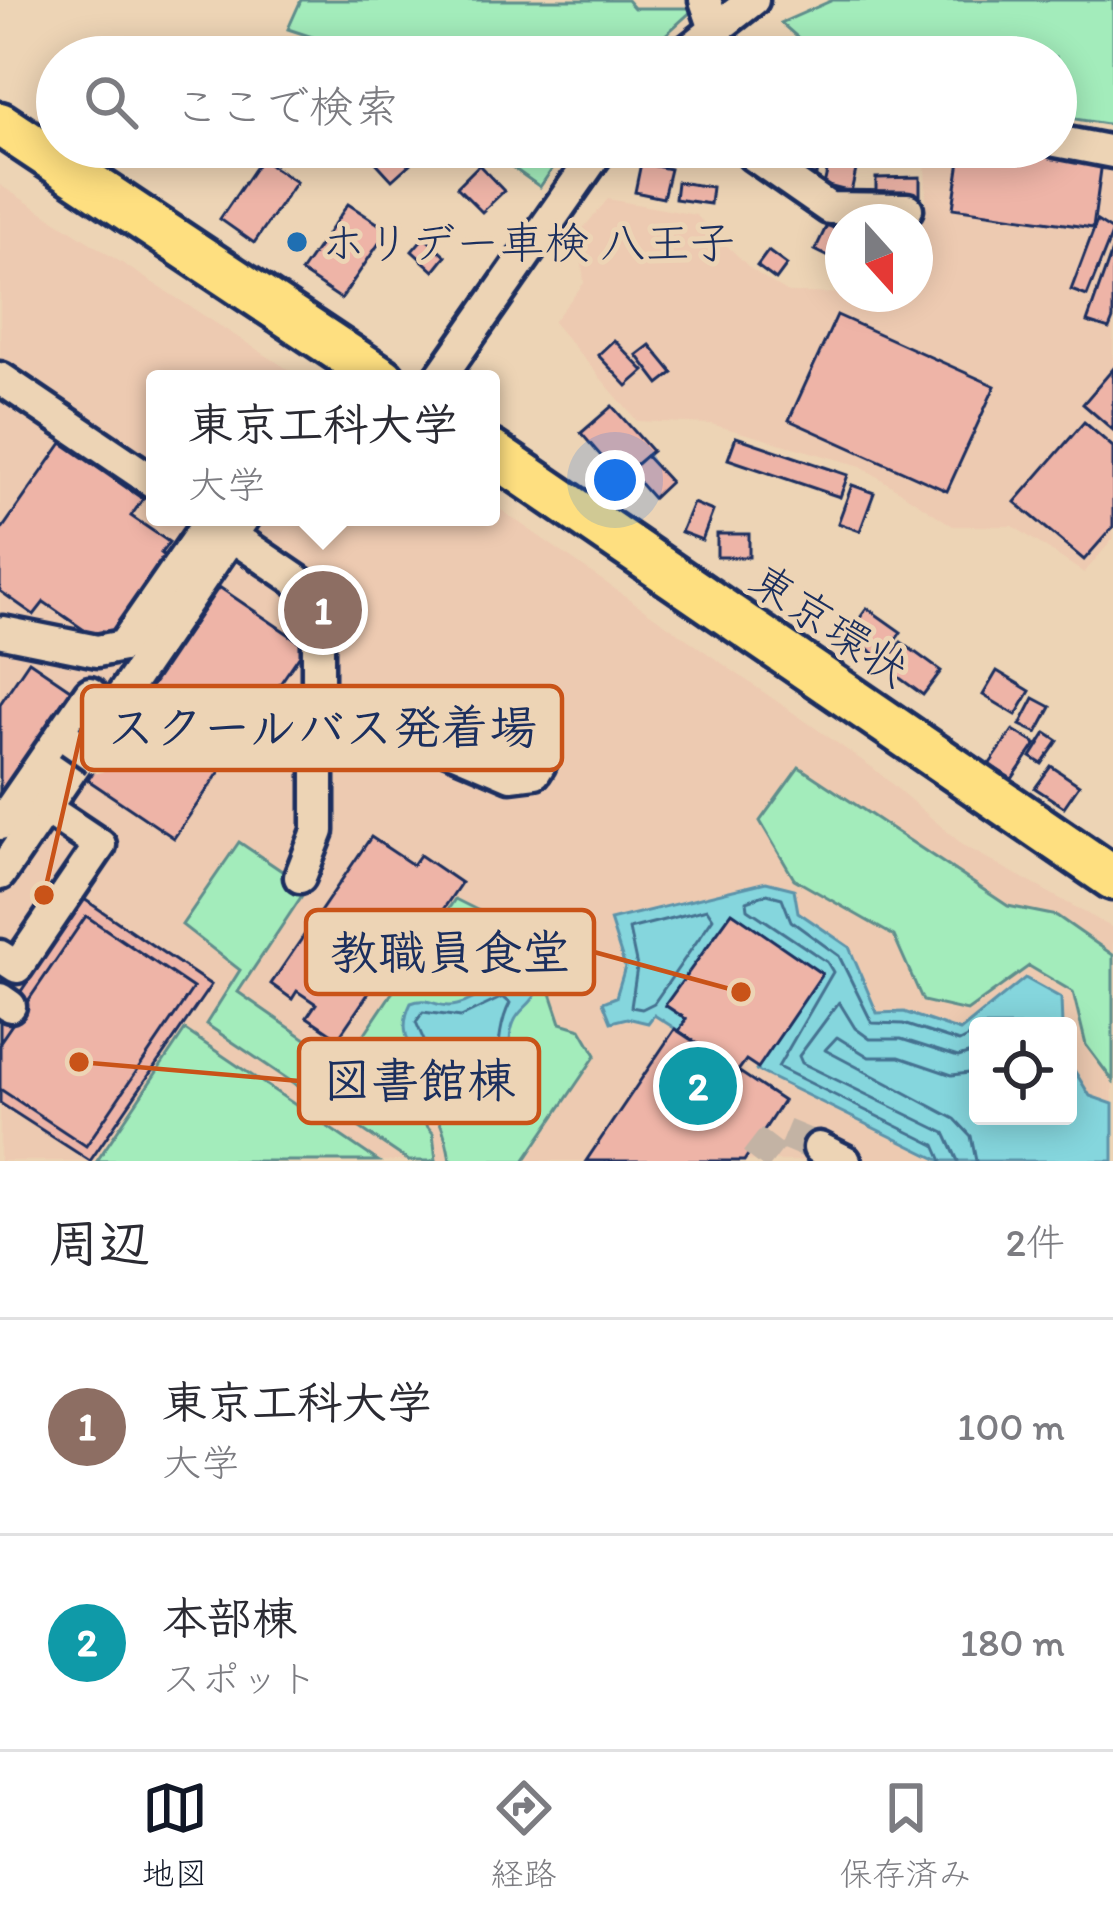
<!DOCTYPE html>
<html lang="ja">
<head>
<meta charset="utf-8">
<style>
	:root { --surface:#fff; --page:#f7f7f7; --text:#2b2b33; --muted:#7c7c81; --line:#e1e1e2; --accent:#111827 }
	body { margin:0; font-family:Itim,"Klee One",sans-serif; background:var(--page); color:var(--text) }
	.controls { position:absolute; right:36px; bottom:36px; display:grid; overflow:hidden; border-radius:12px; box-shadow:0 6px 30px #0003 }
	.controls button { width:108px; height:108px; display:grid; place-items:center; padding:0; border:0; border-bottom:3px solid var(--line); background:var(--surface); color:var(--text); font:60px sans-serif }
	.compass { position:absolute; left:825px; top:204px; width:108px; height:108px; border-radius:50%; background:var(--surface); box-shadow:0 6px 30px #0003; rotate:159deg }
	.you { position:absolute; left:615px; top:480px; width:42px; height:42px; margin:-30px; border:9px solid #fff; border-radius:50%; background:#1a73e8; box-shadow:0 0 0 18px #1a73e833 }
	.badge { display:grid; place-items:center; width:78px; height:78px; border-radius:50%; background:var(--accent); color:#fff; font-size:39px; font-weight:700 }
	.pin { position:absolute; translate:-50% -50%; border:6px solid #fff; box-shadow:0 3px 12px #0006 }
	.popup { position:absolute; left:146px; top:370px; width:354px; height:156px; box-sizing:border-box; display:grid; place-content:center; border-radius:12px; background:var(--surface); filter:drop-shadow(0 3px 9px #0005); font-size:39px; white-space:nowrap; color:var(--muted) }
	.popup b { font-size:45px; color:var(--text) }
	.popup::after { content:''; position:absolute; left:50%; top:100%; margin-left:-24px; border:24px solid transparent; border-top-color:var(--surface) }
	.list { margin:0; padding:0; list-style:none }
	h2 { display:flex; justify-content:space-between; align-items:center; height:156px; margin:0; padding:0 48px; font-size:51px }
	h2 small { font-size:39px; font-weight:400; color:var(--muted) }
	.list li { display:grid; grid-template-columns:78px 1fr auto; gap:36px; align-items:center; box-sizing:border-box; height:216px; padding:0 48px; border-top:3px solid var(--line) }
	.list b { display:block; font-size:45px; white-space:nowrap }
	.list p { margin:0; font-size:39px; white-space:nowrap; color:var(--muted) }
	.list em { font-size:39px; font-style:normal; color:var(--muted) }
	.icon { flex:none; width:66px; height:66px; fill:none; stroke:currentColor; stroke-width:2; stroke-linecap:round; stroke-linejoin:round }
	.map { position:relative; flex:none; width:1113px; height:1161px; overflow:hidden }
	.search { position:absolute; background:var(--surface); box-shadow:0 6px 30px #0003; left:36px; right:36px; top:36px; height:132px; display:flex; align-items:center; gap:30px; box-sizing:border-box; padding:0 42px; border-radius:66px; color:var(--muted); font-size:45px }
	.sheet { height:588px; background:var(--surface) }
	nav { display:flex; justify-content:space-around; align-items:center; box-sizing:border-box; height:168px; border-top:3px solid var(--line); background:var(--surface); font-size:33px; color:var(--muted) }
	nav a { display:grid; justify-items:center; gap:6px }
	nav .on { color:var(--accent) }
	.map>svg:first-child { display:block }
	.built { fill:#edcab1; fill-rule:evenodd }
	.green { fill:#a3ecbb; stroke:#5f8e8c; stroke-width:3 }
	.water { fill:#85d6dd; stroke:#5b93aa; stroke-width:3 }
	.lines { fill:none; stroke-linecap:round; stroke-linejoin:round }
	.shore { stroke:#457291; stroke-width:3 }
	.building { fill:#eeb4a7; stroke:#1b2f5e; stroke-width:3 }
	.minor-tunnel { stroke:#c3b3a4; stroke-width:30; stroke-dasharray:30 15; stroke-linecap:butt }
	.minor-casing { stroke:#1b2f5e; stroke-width:39 }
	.highway-casing { stroke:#1b2f5e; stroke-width:51 }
	.minor { stroke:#edd4b5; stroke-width:30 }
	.highway { stroke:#fedf80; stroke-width:42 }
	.minor-bridge-casing { stroke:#1b2f5e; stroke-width:39; stroke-linecap:butt }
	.minor-bridge { stroke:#edd4b5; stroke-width:30 }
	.poi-dot { fill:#1f6fb2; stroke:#edd4b5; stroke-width:4.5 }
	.labels { text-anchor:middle; stroke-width:10; stroke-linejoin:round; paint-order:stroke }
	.poi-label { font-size:45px; fill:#1b2f5e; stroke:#edd4b5; text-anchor:start }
	.street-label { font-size:45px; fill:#1b2f5e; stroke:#edd4b5 }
	.leader { fill:none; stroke:#c95318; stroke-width:4.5 }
	.callout-dot { fill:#c95318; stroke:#edd4b5; stroke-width:4.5 }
	.callout { fill:#edd4b5; stroke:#c95318; stroke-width:4.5 }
	.callout-label { font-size:48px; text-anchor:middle; font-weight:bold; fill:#1b2f5e }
</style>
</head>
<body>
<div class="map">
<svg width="1113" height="1161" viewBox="0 0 1113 1161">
	<rect width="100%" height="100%" fill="#edd4b5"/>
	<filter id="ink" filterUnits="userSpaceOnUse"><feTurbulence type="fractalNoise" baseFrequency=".00833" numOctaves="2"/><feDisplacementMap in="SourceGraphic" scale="24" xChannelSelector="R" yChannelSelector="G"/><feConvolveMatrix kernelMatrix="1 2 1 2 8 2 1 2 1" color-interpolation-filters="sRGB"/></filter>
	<g filter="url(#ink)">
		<g class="built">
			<polygon points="925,147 1019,147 1113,159 1113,539 1084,573 1013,526 953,526 861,466 711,424 637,421 553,322 584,283 579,233 608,199 696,215 751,269 788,293 915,294 913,222 926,204"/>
			<path d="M0,185l303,194h-148v138h336v-14l382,265 90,77 150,83v233h-1113zM978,1026h90v90h-90z"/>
		</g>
		<g class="green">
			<polygon points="301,0 627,0 634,8 695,8 641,57 373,57 288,29"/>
			<polygon points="833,0 1113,0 1113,125 1056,116 1056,57 820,57 781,23"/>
			<polygon points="484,147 567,147 540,187"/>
			<polygon points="799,767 1008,906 1057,916 1113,955 1113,1081 1086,1045 1073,992 1029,966 967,1011 923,1001 894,936 794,879 760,821"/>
			<polygon points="239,842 307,888 238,992 346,1067 389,1080 433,1133 436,1161 409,1161 206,1024 240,970 182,925"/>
			<path d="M455,899l62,31 24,33 20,60 20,6 15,26 -72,106h-74c-8,-61 -40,-90 -95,-113z"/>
			<polygon points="185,1030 378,1161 97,1161"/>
		</g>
		<g class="water">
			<polygon points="766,882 794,889 798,912 849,947 877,1013 904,1012 960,1031 1025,978 1061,998 1062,1026 978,1026 978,1116 1068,1116 1068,1060 1090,1096 1113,1104 1113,1161 941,1161 756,1070 822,974 733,913 666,1006 686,1019 679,1031 654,1015 648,1023 627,1018 611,1022 603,1002 616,997 625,967 610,920"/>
			<path d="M517,961l10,7 10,24c-5,13 -18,17 -23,30 -13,30 13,69 -23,90l-34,-8 -11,-13 1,-28 -23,1c-18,-20 -25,-37 -13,-61 16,-6 22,2 37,3 21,1 59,-28 69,-45z"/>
		</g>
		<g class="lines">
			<g class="shore">
				<polygon points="707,909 713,918 654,1003 642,1009 631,1007 637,967 629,929"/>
				<path d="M503,997l7,6c-15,29 -10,61 -15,92l-11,3 -25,-9 -2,-32 -10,-7h-19l-12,-28 7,-10 38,5z"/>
				<polyline points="942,1161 935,1145 778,1067 833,972 827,962 748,909 747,901 767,894 782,898 791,921 839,956 872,1023 903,1024 959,1042 978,1032"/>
				<polyline points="958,1161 945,1133 802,1063 799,1056 839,1002 855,1028 870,1039 901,1039 958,1057 978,1051"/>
				<polyline points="976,1161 971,1136 955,1119 825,1050 837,1037 869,1057 899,1057 952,1075 978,1072"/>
			</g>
		</g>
		<g class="building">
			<polygon points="382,147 419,147 423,152 392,180 371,157"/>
			<polygon points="797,147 820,147 816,175 793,172"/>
			<polygon points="881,147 912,147 913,164 882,165"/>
			<polygon points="962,147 1102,162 1093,228 953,208"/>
			<polygon points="261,159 296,182 254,243 220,219"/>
			<polygon points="641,163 670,169 663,198 635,192"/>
			<polygon points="829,163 856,170 851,192 824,185"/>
			<polygon points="479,165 504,191 482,212 457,187"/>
			<polygon points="920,177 920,199 876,200 876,178"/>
			<polygon points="677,182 712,187 710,204 675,199"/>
			<polygon points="348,204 388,230 341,299 301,272"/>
			<polygon points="1097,221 1113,231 1087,296 1071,290"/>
			<polygon points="827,225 843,233 833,259 815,250"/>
			<polygon points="424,237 446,256 434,271 412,251"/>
			<polygon points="1113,248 1113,319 1109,329 1087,322"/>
			<polygon points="768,251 787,265 776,280 757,266"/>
			<polygon points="837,315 995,386 947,491 789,420"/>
			<polygon points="614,340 644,371 627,386 598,355"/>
			<polygon points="650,345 673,373 659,384 637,355"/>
			<polygon points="1113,369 1113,430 1083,404"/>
			<polygon points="612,406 652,451 620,478 581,433"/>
			<polygon points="1084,422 1113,447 1113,527 1084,560 1015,502"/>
			<polygon points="736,437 848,475 840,497 728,459"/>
			<polygon points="62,443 143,499 131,516 169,542 161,553 167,558 111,637 103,631 97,639 44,602 34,615 0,591 0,532"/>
			<polygon points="646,456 670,482 653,498 629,471"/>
			<polygon points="852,485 874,493 860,531 838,523"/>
			<polygon points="693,503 713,511 702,540 681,532"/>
			<rect x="717" y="534" width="32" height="23"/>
			<polygon points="219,587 306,646 174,838 88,780"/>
			<polygon points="867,608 901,632 882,659 848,635"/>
			<polygon points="901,642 941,671 923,695 883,666"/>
			<polygon points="29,661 76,693 0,805 0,704"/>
			<polygon points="997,671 1030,691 1016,715 983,695"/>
			<polygon points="1034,698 1051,707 1037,733 1020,725"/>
			<polygon points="1013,730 1036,744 1012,779 989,765"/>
			<polygon points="1046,733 1058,741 1042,764 1031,757"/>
			<polygon points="1051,766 1079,785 1064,807 1035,788"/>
			<polygon points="371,837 413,865 420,855 461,883 404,967 392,959 338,1038 307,1017 316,1004 297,991 292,999 271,984"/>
			<polygon points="84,899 211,985 90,1161 0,1103 0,1022"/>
			<polygon points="732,912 822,974 758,1068 746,1060 738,1071 679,1031 686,1019 665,1005"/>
			<polygon points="86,916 193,988 86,1146 0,1089 0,1042"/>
			<polygon points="675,1029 783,1101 744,1161 586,1161"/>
		</g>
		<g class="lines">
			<polyline class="minor-tunnel" points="755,1161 778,1131 819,1148"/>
			<g class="minor-casing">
				<g id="minor">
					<polyline points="705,0 721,47 734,57"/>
					<polyline points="680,57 753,0"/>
					<polyline points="1056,141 1113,152"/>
					<polyline points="756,147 753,155 829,208 907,209"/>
					<polyline points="0,378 155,483"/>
					<polyline points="439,379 601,147"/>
					<polyline points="204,517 308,588 318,602 318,831 300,877"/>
					<polyline points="3,632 97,651 123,646 202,532"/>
					<polyline points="318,717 389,723 511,775 535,772 540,764 530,743"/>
					<polyline points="0,824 90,693"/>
					<polyline points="0,874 244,517"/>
					<polyline points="0,956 17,967 100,845 45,808"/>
					<polyline points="0,999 10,1006"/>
					<polyline points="819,1148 845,1161"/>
				</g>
			</g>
			<g class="highway-casing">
				<g id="highway">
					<polyline points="0,124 383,379"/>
					<polyline points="491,452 1113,878"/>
				</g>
			</g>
			<use href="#minor" class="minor"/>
			<use href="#highway" class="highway"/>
			<g class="minor-bridge-casing">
				<polyline id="minor-bridge" points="70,740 96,758"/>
			</g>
			<use href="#minor-bridge" class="minor-bridge"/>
		</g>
	</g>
	<circle class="poi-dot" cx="297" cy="242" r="12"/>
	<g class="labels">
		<g class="poi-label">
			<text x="321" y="258">ホリデー車検 八王子</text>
		</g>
		<g class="street-label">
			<text transform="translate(830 624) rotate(34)" y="16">東京環状</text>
		</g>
	</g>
	<path class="leader" d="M44 895L82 728M741 992L594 952M79 1062L299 1081"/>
	<g class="callout-dot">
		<circle cx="44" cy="895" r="12"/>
		<circle cx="741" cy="992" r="12"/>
		<circle cx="79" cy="1062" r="12"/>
	</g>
	<g class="callout">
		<rect x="82" y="686" width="480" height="84" rx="12"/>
		<rect x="306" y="910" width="288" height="84" rx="12"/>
		<rect x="299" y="1039" width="240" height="84" rx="12"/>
	</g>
	<g class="callout-label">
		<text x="322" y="744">スクールバス発着場</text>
		<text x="450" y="969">教職員食堂</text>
		<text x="419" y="1097">図書館棟</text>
	</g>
</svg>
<div class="controls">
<button><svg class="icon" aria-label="locate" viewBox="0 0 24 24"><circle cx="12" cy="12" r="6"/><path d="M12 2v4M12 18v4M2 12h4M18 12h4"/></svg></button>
</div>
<svg class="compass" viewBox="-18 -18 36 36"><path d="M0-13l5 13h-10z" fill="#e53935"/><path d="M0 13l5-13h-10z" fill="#7c7c81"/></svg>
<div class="you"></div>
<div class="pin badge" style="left:323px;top:610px;background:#8d6e63">1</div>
<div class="popup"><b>東京工科大学</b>大学</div>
<div class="pin badge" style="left:698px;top:1086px;background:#0f9aa8">2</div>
<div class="search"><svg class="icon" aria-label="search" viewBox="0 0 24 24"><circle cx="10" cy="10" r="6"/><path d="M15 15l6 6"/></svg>ここで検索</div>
</div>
<section class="sheet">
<h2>周辺<small>2件</small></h2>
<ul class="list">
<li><span class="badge" style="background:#8d6e63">1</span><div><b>東京工科大学</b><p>大学</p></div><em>100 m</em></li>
<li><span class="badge" style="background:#0f9aa8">2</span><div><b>本部棟</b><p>スポット</p></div><em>180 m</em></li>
</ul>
</section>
<nav>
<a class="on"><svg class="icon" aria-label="map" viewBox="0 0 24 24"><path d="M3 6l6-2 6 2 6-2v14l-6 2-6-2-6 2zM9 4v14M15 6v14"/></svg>地図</a>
<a><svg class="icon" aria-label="directions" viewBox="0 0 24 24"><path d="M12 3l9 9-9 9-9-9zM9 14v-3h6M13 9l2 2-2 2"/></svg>経路</a>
<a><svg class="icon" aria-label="saved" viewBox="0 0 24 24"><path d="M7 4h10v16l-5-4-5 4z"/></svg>保存済み</a>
</nav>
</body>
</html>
